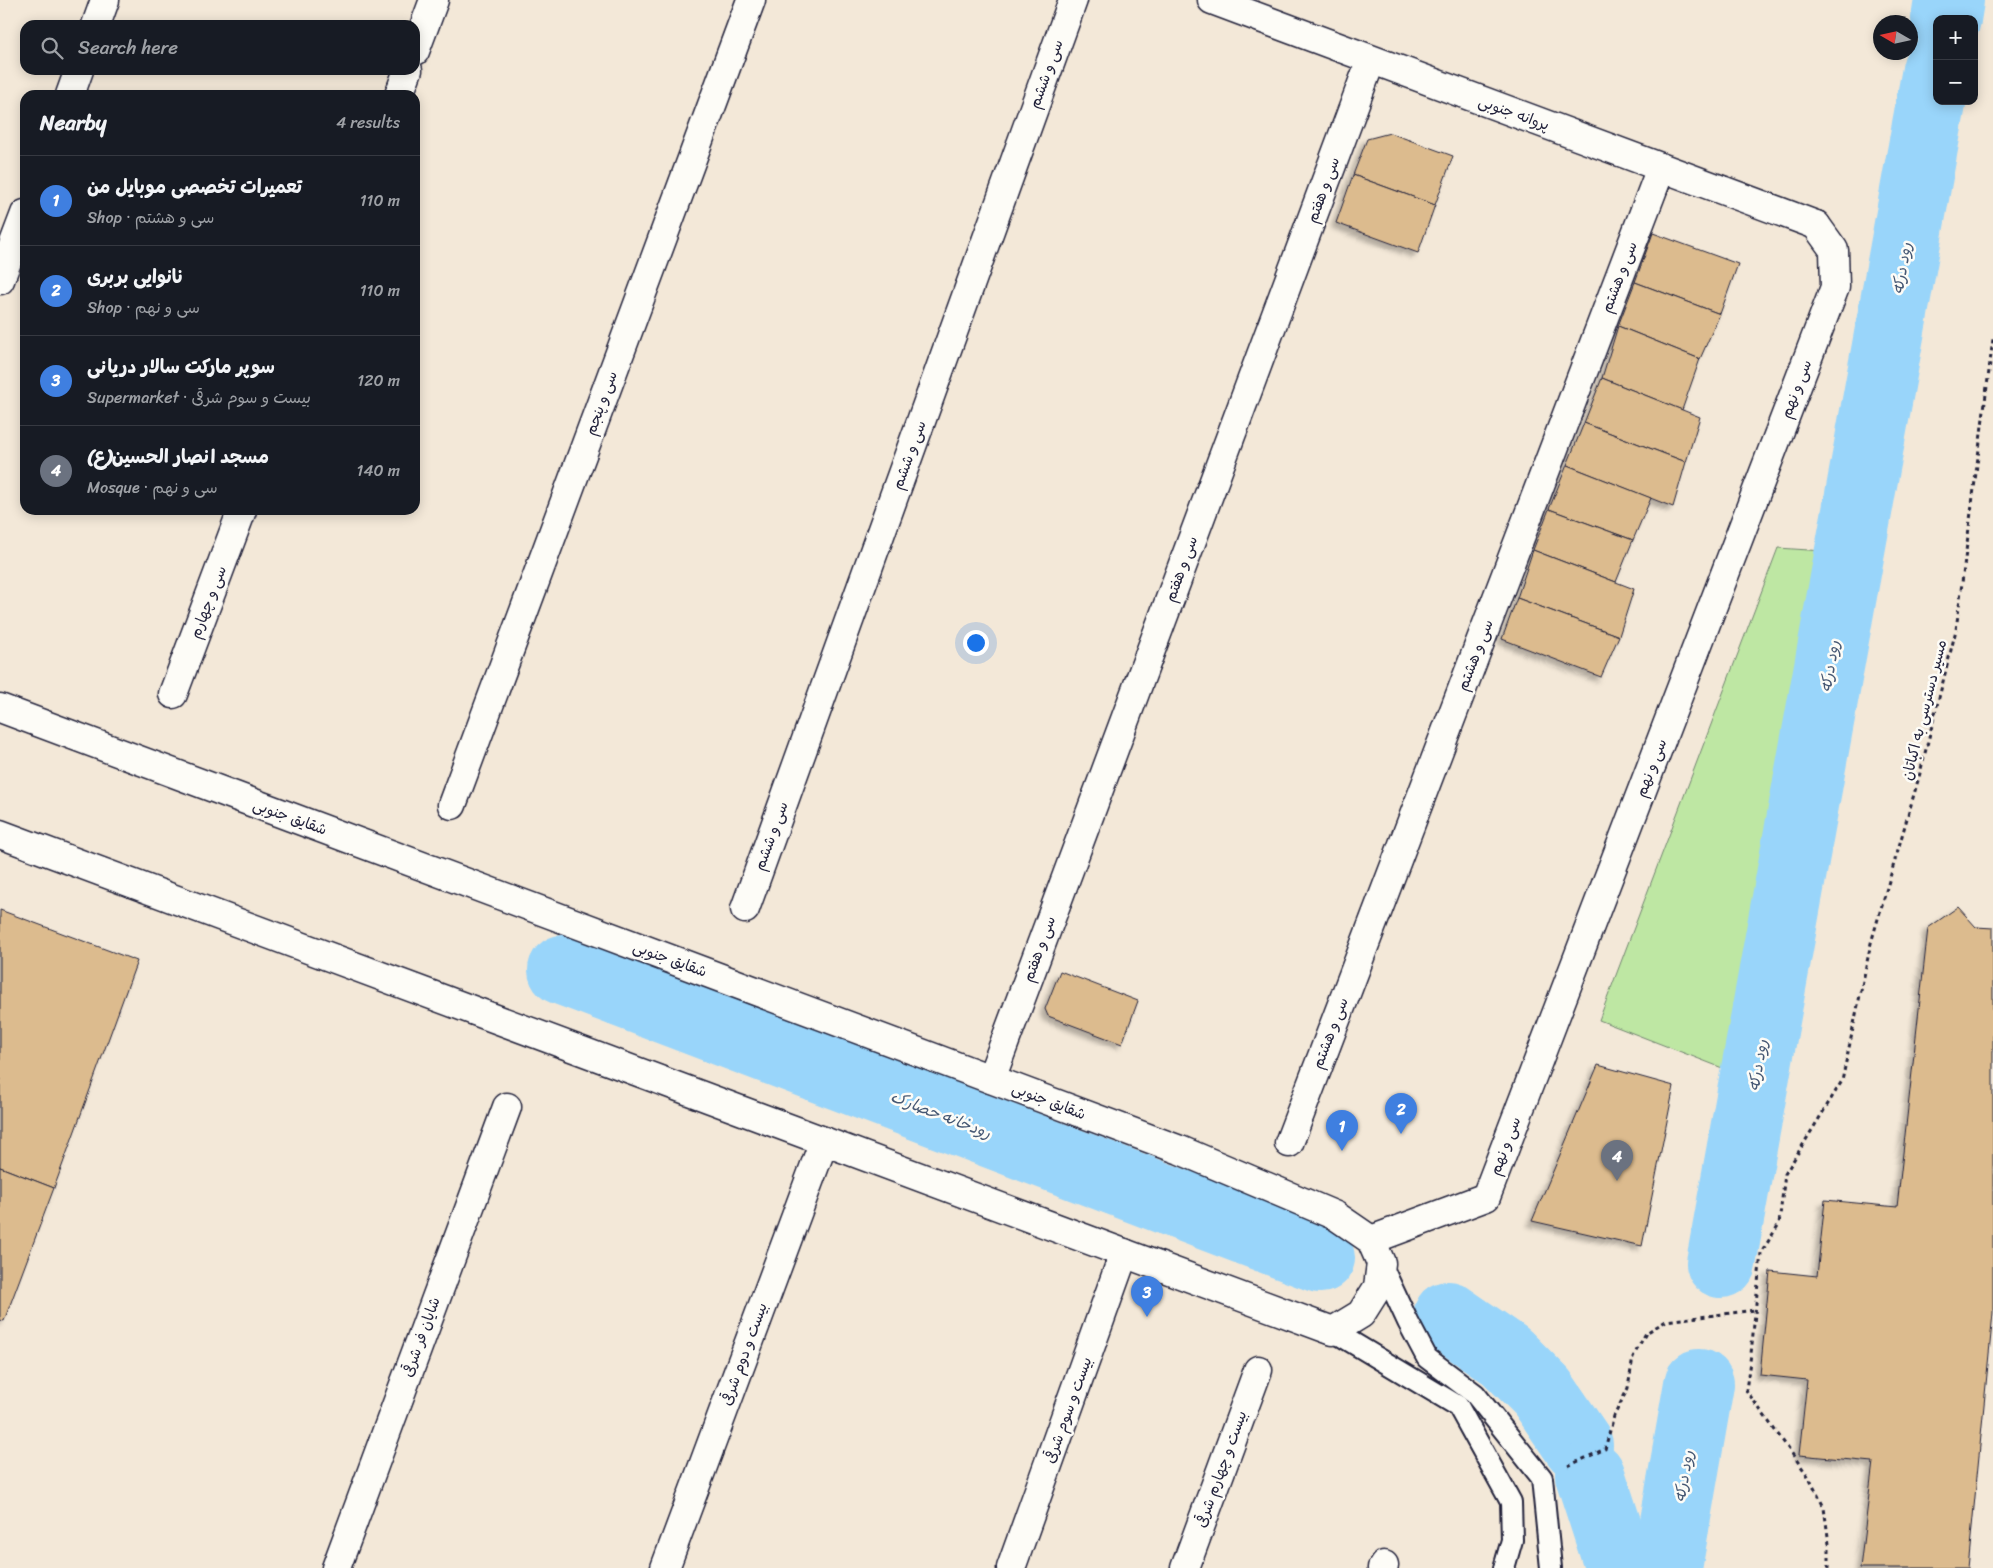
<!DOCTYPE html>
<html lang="en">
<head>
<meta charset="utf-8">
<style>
	:root { --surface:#171b24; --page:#20242c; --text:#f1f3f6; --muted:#9ea1a6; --line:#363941; --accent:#c8321e }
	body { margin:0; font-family:Sriracha,"Playpen Sans Arabic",sans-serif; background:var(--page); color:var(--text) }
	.controls { position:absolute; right:15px; top:15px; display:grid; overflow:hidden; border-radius:10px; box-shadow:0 2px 12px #0003 }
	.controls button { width:45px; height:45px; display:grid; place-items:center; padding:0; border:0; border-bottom:1px solid var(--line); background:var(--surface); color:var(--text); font:25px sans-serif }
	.compass { position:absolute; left:1873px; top:15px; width:45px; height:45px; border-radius:50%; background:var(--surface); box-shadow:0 2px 12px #0003; rotate:279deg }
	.you { position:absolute; left:975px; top:642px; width:18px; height:18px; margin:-12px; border:4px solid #fff; border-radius:50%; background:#1a73e8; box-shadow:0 0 0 8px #1a73e833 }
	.badge { display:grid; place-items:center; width:32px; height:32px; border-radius:50%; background:var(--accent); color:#fff; font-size:16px; font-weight:700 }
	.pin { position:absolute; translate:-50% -41px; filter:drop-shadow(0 1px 2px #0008) }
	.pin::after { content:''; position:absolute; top:26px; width:18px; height:15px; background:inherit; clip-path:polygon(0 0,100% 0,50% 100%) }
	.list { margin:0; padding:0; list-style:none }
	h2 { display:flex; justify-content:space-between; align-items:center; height:65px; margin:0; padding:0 20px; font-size:21px }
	h2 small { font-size:16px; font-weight:400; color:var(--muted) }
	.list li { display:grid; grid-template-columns:32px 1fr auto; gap:15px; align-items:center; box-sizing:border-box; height:90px; padding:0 20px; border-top:1px solid var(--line) }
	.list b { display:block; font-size:19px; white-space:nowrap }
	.list p { margin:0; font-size:16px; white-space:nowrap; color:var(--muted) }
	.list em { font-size:16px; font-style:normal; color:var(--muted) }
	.icon { flex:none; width:28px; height:28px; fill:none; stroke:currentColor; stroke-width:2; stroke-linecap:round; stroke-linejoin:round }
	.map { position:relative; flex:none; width:1993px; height:1568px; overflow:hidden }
	.search { position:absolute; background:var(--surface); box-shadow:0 2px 12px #0003; left:20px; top:20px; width:400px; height:55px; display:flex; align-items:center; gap:12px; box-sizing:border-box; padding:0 18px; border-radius:15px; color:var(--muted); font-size:19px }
	.panel { position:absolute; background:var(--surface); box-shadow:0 2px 12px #0003; left:20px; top:90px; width:400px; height:425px; border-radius:15px }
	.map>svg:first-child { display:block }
	.green { fill:#bee7a3; stroke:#70846f }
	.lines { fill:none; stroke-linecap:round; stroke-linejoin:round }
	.river { stroke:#99d5fa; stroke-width:70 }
	.building { fill:#dcbb8e; stroke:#22223b; filter:url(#shadow) }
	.service-casing { stroke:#22223b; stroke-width:24 }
	.minor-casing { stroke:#22223b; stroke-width:31 }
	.tertiary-casing { stroke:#22223b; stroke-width:31 }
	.secondary-casing { stroke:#22223b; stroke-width:31 }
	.path { stroke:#22223b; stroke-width:3; stroke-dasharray:4 4; stroke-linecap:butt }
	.service { stroke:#fdfcf7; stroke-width:20 }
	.minor { stroke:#fdfcf7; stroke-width:28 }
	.tertiary { stroke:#fdfcf7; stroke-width:28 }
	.secondary { stroke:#fdfcf7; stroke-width:28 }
	.labels { text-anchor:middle; stroke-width:5; stroke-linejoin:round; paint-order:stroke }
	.street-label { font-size:15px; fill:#22223b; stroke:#fdfcf7 }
	.water-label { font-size:16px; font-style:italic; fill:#465874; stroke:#fdfcf7 }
</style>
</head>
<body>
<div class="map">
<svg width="1993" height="1568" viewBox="0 0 1993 1568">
	<defs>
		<filter id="shadow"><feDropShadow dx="-4.5" dy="4.5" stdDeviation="2.5" flood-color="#0004"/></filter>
	</defs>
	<rect width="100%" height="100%" fill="#f3e8d8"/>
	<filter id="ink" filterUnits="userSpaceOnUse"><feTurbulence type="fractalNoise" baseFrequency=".02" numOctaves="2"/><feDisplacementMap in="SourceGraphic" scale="10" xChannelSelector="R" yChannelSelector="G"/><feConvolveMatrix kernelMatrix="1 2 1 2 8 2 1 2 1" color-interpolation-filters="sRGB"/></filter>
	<g filter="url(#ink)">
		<polygon class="green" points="1778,548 1824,551 1730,1071 1599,1020"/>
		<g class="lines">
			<g class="river">
				<polyline points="1946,19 1949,0"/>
				<polyline points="563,970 1320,1258"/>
				<polyline points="1721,1263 1937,70"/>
				<polyline points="1448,1316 1506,1356 1542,1392 1578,1445"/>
				<polyline points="1590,1475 1620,1568"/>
				<polyline points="1667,1568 1699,1384"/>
			</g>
		</g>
		<g class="building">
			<polygon points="1390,133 1453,156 1435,205 1353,175 1367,139"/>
			<polygon points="1353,175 1435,205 1418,253 1336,223"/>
			<polygon points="1653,233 1738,264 1720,314 1635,282"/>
			<polygon points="1635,282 1720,314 1700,359 1618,326"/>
			<polygon points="1618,326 1700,359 1682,410 1602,378"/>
			<polygon points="1602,378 1700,417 1686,462 1584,423"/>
			<polygon points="1584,423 1686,462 1673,507 1567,465"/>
			<polygon points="1567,465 1651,498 1633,540 1549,509"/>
			<polygon points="1549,509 1633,540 1616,582 1533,550"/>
			<polygon points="1533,550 1634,589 1619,636 1517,598"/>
			<polygon points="1517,598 1619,636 1601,677 1502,639"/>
			<polygon points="1958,907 1976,927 1993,928 1993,1313 1968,1568 1860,1568 1873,1462 1799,1455 1807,1380 1760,1375 1770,1271 1817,1276 1825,1200 1897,1207 1928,928"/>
			<polygon points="0,910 137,961 54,1188 0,1167"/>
			<polygon points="1060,971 1138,1001 1122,1044 1048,1016 1045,1009"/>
			<polygon points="1598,1065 1674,1086 1642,1246 1532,1221"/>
			<polygon points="0,1167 54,1188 4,1321 0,1320"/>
		</g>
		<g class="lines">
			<g class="service-casing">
				<g id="service">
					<polyline points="1381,1264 1408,1322 1427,1358 1475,1394 1542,1478 1551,1568"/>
					<polyline points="1333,1331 1458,1406 1511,1502 1512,1540 1504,1568"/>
				</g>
			</g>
			<g class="minor-casing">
				<g id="minor">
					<polyline points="96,25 105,0"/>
					<polyline points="415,51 434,0"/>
					<polyline points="70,95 79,70"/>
					<polyline points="399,95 408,70"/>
					<polyline points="0,280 25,214"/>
					<polyline points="173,694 242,510"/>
					<polyline points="452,805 751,0"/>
					<polyline points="745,909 1073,0"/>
					<polyline points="991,1079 1371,60"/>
					<polyline points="1289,1143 1661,168"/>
					<polyline points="1371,1240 1486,1197 1835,287 1834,250 1816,225"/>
					<polyline points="336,1568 507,1107"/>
					<polyline points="665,1568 824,1141"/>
					<polyline points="1011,1568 1124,1253"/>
					<polyline points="1185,1568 1258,1370"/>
					<polyline points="1382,1568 1384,1565"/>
				</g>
			</g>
			<g class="tertiary-casing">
				<polyline id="tertiary" points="1212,0 1816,225"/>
			</g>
			<g class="secondary-casing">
				<polyline id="secondary" points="0,708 1180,1150 1336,1216 1371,1240 1381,1263 1378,1287 1361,1314 1333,1331 0,834"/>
			</g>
			<g class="path">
				<polyline points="1568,1466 1605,1449 1614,1416 1628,1388 1633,1357 1646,1333 1666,1321 1756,1310"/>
				<polyline points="1829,1568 1829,1544 1824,1507 1808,1476 1746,1390 1751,1354 1761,1253 1779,1224 1785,1174 1842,1081 1871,943 1919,777 1956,630 1993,339"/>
			</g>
			<use href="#service" class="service"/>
			<use href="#minor" class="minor"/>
			<use href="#tertiary" class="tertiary"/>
			<use href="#secondary" class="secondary"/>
		</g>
	</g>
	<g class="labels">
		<g class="street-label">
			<text transform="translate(1046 74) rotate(-70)" y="5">سی و ششم</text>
			<text transform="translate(1514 113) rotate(20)" y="5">پروانه جنوبی</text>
			<text transform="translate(1323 190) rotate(-70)" y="5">سی و هفتم</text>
			<text transform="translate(1619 277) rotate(-69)" y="5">سی و هشتم</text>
			<text transform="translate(1796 389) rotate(-69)" y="5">سی و نهم</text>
			<text transform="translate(601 403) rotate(-70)" y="5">سی و پنجم</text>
			<text transform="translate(909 455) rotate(-70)" y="5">سی و ششم</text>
			<text transform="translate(1181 569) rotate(-70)" y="5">سی و هفتم</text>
			<text transform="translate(208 602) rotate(-69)" y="5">سی و چهارم</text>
			<text transform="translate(1475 655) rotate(-69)" y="5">سی و هشتم</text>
			<text transform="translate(1924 710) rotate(-76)" y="5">مسیر دسترسی به اکباتان</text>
			<text transform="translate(1651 768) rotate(-69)" y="5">سی و نهم</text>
			<text transform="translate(290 817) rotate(20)" y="5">شقایق جنوبی</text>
			<text transform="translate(771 836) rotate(-70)" y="5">سی و ششم</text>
			<text transform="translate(1039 949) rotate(-70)" y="5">سی و هفتم</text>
			<text transform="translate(670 959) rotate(20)" y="5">شقایق جنوبی</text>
			<text transform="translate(1330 1033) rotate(-69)" y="5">سی و هشتم</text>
			<text transform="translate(1049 1101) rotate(21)" y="5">شقایق جنوبی</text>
			<text transform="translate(1505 1146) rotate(-69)" y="5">سی و نهم</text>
			<text transform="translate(421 1337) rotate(-70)" y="5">شایان فر شرقی</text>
			<text transform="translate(744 1354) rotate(-70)" y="5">بیست و دوم شرقی</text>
			<text transform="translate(1068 1410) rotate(-70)" y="5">بیست و سوم شرقی</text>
			<text transform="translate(1221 1469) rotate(-70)" y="5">بیست و چهارم شرقی</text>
		</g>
		<g class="water-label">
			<text transform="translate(1901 268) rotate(-80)" y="6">رود درکه</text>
			<text transform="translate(1829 666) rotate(-80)" y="6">رود درکه</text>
			<text transform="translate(1757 1065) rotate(-80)" y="6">رود درکه</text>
			<text transform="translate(941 1114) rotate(21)" y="6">رودخانه حصارک</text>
			<text transform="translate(1683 1476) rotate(-80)" y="6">رود درکه</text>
		</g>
	</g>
</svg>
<div class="controls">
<button>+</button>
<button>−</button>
</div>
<svg class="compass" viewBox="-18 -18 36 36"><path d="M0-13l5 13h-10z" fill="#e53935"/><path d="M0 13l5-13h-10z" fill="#9ea1a6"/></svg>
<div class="you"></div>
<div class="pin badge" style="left:1342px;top:1151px;background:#3f7fe0">1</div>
<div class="pin badge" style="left:1401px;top:1134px;background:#3f7fe0">2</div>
<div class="pin badge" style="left:1147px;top:1317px;background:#3f7fe0">3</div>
<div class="pin badge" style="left:1617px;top:1181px;background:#6b7280">4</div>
<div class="search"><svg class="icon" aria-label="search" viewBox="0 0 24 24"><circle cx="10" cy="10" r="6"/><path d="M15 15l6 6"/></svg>Search here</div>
<section class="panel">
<h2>Nearby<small>4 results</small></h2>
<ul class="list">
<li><span class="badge" style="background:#3f7fe0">1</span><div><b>تعمیرات تخصصی موبایل من</b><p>Shop · سی و هشتم</p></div><em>110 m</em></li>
<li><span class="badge" style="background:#3f7fe0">2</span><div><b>نانوایی بربری</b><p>Shop · سی و نهم</p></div><em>110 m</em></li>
<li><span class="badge" style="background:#3f7fe0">3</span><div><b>سوپر مارکت سالار دریانی</b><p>Supermarket · بیست و سوم شرقی</p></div><em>120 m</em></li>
<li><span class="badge" style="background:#6b7280">4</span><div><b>مسجد انصار الحسین(ع)</b><p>Mosque · سی و نهم</p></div><em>140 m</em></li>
</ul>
</section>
</div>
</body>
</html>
